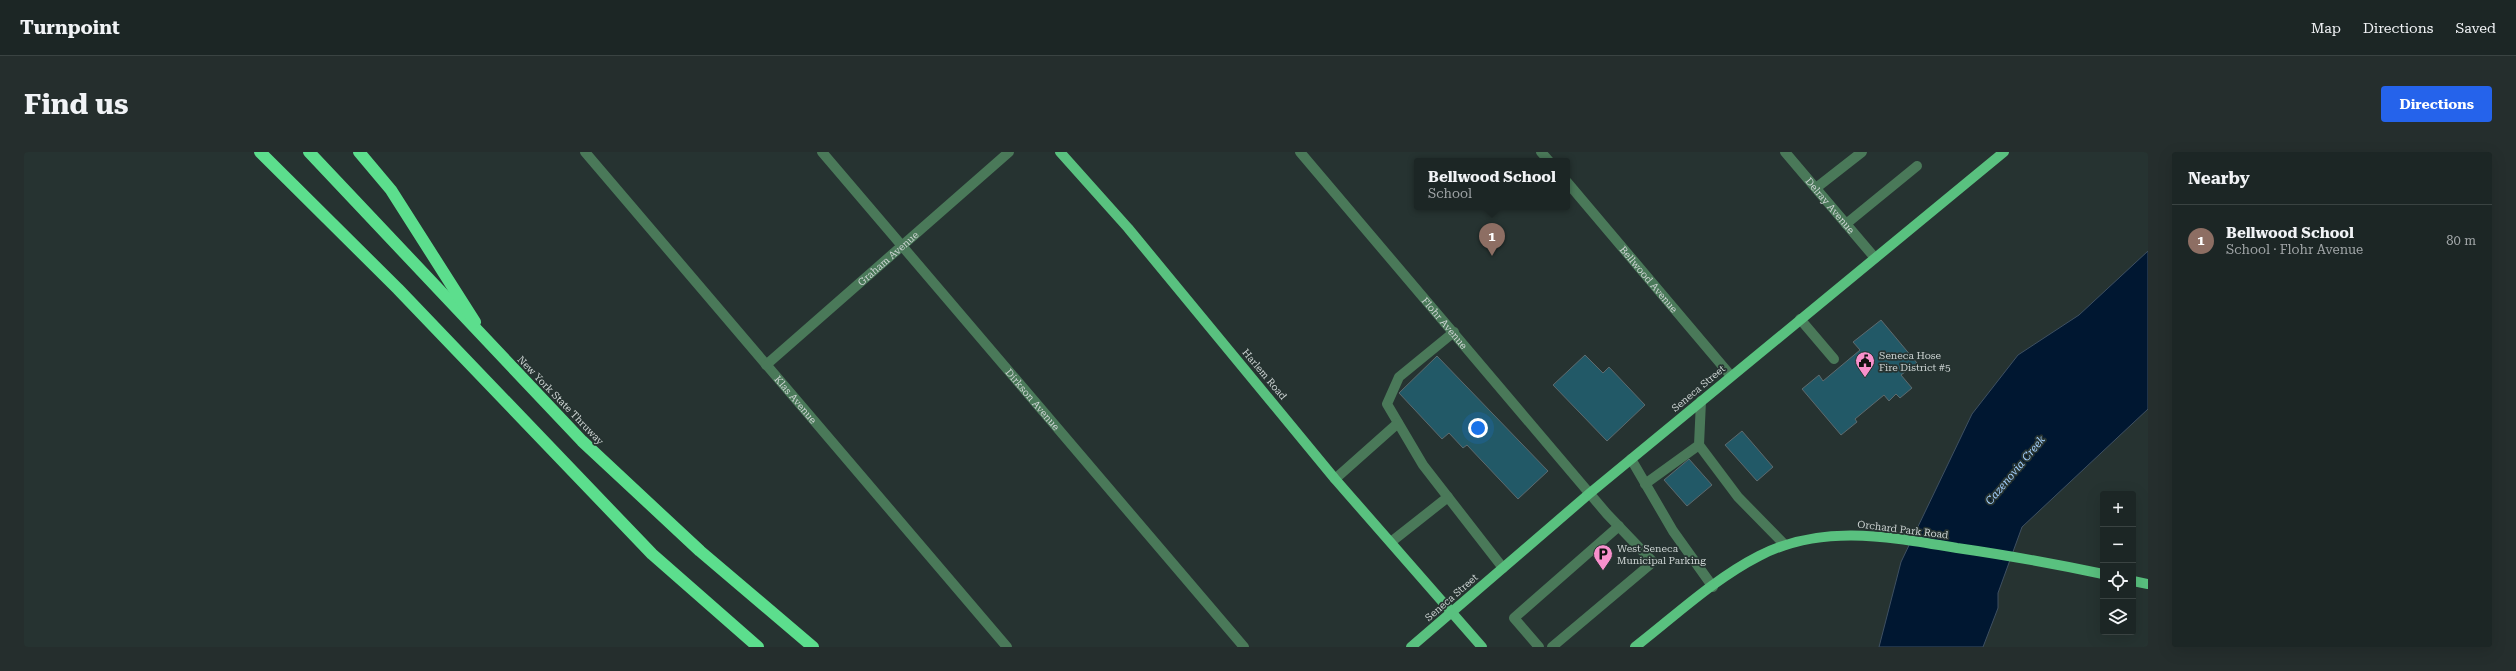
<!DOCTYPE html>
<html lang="en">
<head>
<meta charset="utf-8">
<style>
	:root { --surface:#1c2625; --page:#252e2d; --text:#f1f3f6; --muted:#a0a5a7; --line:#3a4342; --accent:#2563eb }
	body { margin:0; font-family:"Roboto Serif",serif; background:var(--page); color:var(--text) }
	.controls { position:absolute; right:12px; bottom:12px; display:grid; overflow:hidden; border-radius:4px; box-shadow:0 4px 16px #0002 }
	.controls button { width:36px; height:36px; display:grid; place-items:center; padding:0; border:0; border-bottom:1px solid var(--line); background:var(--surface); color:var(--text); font:20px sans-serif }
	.you { position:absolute; left:1454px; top:276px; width:14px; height:14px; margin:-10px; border:3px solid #fff; border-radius:50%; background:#1a73e8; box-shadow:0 0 0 6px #1a73e833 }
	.badge { display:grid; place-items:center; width:26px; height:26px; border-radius:50%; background:var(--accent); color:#fff; font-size:13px; font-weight:700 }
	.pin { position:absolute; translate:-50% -33px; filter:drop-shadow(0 1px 2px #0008) }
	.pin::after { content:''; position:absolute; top:21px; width:14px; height:12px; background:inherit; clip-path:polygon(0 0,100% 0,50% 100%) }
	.popup { position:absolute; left:1390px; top:6px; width:156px; height:52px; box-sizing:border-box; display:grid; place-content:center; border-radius:4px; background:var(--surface); filter:drop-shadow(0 1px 3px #0005); font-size:13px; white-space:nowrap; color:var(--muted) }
	.popup b { font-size:15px; color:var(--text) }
	.popup::after { content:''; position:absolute; left:50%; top:100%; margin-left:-8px; border:8px solid transparent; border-top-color:var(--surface) }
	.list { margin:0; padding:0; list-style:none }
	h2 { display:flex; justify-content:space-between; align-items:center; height:52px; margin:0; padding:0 16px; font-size:17px }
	h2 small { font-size:13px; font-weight:400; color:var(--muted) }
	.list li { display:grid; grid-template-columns:26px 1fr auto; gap:12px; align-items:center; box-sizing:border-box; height:72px; padding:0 16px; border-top:1px solid var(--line) }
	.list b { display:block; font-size:15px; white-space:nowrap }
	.list p { margin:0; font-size:13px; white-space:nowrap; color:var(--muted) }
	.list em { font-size:13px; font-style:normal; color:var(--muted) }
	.icon { flex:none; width:22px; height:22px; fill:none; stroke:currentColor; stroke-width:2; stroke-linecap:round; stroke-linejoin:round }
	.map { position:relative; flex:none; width:2124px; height:495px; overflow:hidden; border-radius:4px }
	header { display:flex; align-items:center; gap:24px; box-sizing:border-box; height:56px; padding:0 20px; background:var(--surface); border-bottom:1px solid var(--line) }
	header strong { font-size:19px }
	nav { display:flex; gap:22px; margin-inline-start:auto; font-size:14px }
	.intro { display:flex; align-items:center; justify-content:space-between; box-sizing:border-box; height:96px; padding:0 24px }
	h1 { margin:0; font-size:28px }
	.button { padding:10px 18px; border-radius:4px; background:var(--accent); color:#fff; font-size:14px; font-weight:700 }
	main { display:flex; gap:24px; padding:0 24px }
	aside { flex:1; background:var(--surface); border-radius:4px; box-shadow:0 4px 16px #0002 }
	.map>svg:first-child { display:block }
	.water { fill:#001731; stroke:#3e5062 }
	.building { fill:#225967; stroke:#5d6a6e }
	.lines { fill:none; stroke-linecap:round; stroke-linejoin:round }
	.minor { stroke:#4a7959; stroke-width:10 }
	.major { stroke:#59c17f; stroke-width:10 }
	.highway { stroke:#5cde8d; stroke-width:12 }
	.labels { text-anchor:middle; stroke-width:3.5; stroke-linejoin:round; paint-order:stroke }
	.street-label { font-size:10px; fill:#cdd4d3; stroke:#263331 }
	.poi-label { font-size:10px; fill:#cdd4d3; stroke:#263331; text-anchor:start }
	.water-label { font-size:11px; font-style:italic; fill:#a4d0fe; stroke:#263331 }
</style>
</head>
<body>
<header>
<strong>Turnpoint</strong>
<nav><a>Map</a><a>Directions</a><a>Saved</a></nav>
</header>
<div class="intro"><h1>Find us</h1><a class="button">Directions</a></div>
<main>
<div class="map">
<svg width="2124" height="495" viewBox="0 0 2124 495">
	<rect width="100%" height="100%" fill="#263331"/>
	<polygon class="water" points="2124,99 2124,257 1998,375 1974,441 1974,456 1959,495 1855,495 1877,410 1948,262 1994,203 2055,163"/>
	<g class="building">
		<polygon points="1857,168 1893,211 1877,223 1888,236 1876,246 1872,242 1865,249 1860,243 1831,267 1833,270 1817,283 1778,237 1795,223 1799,229 1836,198 1829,190"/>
		<polygon points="1561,203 1579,221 1585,215 1621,253 1583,289 1529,233"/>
		<polygon points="1413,204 1524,319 1494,347 1443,293 1439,296 1425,281 1418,287 1375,241"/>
		<polygon points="1718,279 1749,315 1733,329 1701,293"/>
		<polygon points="1665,307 1688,333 1663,354 1640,328"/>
	</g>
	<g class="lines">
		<g class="minor">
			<path id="s1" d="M561,0l422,495"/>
			<path id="s2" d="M798,0l422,495"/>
			<path id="s3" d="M1276,0l307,362 46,48 -101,85"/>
			<polyline points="1517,0 1525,9"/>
			<path id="s4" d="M1761,0l90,106"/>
			<path id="s5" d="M1543,30l164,194"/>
			<polyline points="1792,36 1838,0"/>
			<polyline points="1822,72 1893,14"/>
			<polyline points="1776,167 1810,207"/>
			<polyline points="1430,180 1375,225 1363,252 1399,313 1479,416"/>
			<path id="s6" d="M742,213l243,-213"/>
			<polyline points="1675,293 1714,345 1761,393"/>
			<polyline points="1607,307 1649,379 1689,435"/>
			<polyline points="1311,327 1374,271"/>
			<polyline points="1621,332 1675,293 1677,249"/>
			<polyline points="1367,390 1424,345"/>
			<polyline points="1515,495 1490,466 1595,374"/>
		</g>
		<g class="major">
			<polyline points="1036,0 1104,76 1311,327 1458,495"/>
			<polyline points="2109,429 2124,432"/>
			<polyline points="1387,495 1566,341 1980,0"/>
			<path d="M1611,495c40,-31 79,-68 124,-91 63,-33 132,-19 198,-8 49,7 98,16 146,26"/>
		</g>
		<g class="highway">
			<polyline points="236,0 374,137 628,402 734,495"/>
			<polyline points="285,0 558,289 676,399 789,495"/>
			<polyline points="335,0 367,38 451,170"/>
		</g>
	</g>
	<defs>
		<g id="civic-pin" transform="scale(1)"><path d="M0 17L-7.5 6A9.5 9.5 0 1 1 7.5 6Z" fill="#f890cc" stroke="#263331"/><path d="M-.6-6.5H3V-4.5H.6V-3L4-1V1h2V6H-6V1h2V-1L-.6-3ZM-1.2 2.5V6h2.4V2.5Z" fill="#111"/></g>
		<g id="parking-pin" transform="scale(1)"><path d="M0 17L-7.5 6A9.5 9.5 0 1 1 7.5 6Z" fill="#f890cc" stroke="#263331"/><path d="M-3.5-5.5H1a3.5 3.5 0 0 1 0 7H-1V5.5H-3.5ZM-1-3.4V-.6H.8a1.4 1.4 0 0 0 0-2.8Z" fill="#111"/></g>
	</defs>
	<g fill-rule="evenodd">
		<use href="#civic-pin" x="1841" y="209"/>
		<use href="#parking-pin" x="1579" y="402"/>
	</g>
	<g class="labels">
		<g class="street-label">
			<text dy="4" stroke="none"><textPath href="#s4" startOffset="70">Delray Avenue</textPath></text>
			<text dy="4" stroke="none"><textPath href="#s6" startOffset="162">Graham Avenue</textPath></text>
			<text dy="4" stroke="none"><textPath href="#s5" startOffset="127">Bellwood Avenue</textPath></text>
			<text dy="4" stroke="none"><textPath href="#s3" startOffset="224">Flohr Avenue</textPath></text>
			<text transform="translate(1241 222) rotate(50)" y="4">Harlem Road</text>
			<text transform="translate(1674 236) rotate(-40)" y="4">Seneca Street</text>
			<text dy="4" stroke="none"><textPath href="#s2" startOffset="325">Dirkson Avenue</textPath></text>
			<text transform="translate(537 248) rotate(46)" y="4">New York State Thruway</text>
			<text dy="4" stroke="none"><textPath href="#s1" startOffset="325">Klas Avenue</textPath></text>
			<text transform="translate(1879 377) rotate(7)" y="4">Orchard Park Road</text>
			<text transform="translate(1427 445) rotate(-41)" y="4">Seneca Street</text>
		</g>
		<g class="poi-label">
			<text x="1855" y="207">Seneca Hose<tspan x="1855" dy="12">Fire District #5</tspan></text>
			<text x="1593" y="400">West Seneca<tspan x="1593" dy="12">Municipal Parking</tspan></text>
		</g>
		<g class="water-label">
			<text transform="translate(1991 318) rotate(-50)" y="4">Cazenovia Creek</text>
		</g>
	</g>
</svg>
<div class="controls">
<button>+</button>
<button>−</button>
<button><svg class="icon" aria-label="locate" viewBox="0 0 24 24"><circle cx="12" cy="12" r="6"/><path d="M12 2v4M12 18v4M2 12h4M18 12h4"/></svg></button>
<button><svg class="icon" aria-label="layers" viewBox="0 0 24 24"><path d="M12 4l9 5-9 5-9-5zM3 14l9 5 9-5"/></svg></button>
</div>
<div class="you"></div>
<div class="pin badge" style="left:1468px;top:104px;background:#8d6e63">1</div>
<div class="popup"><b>Bellwood School</b>School</div>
</div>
<aside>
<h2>Nearby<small></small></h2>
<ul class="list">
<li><span class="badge" style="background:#8d6e63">1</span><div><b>Bellwood School</b><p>School · Flohr Avenue</p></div><em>80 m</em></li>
</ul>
</aside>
</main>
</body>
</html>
